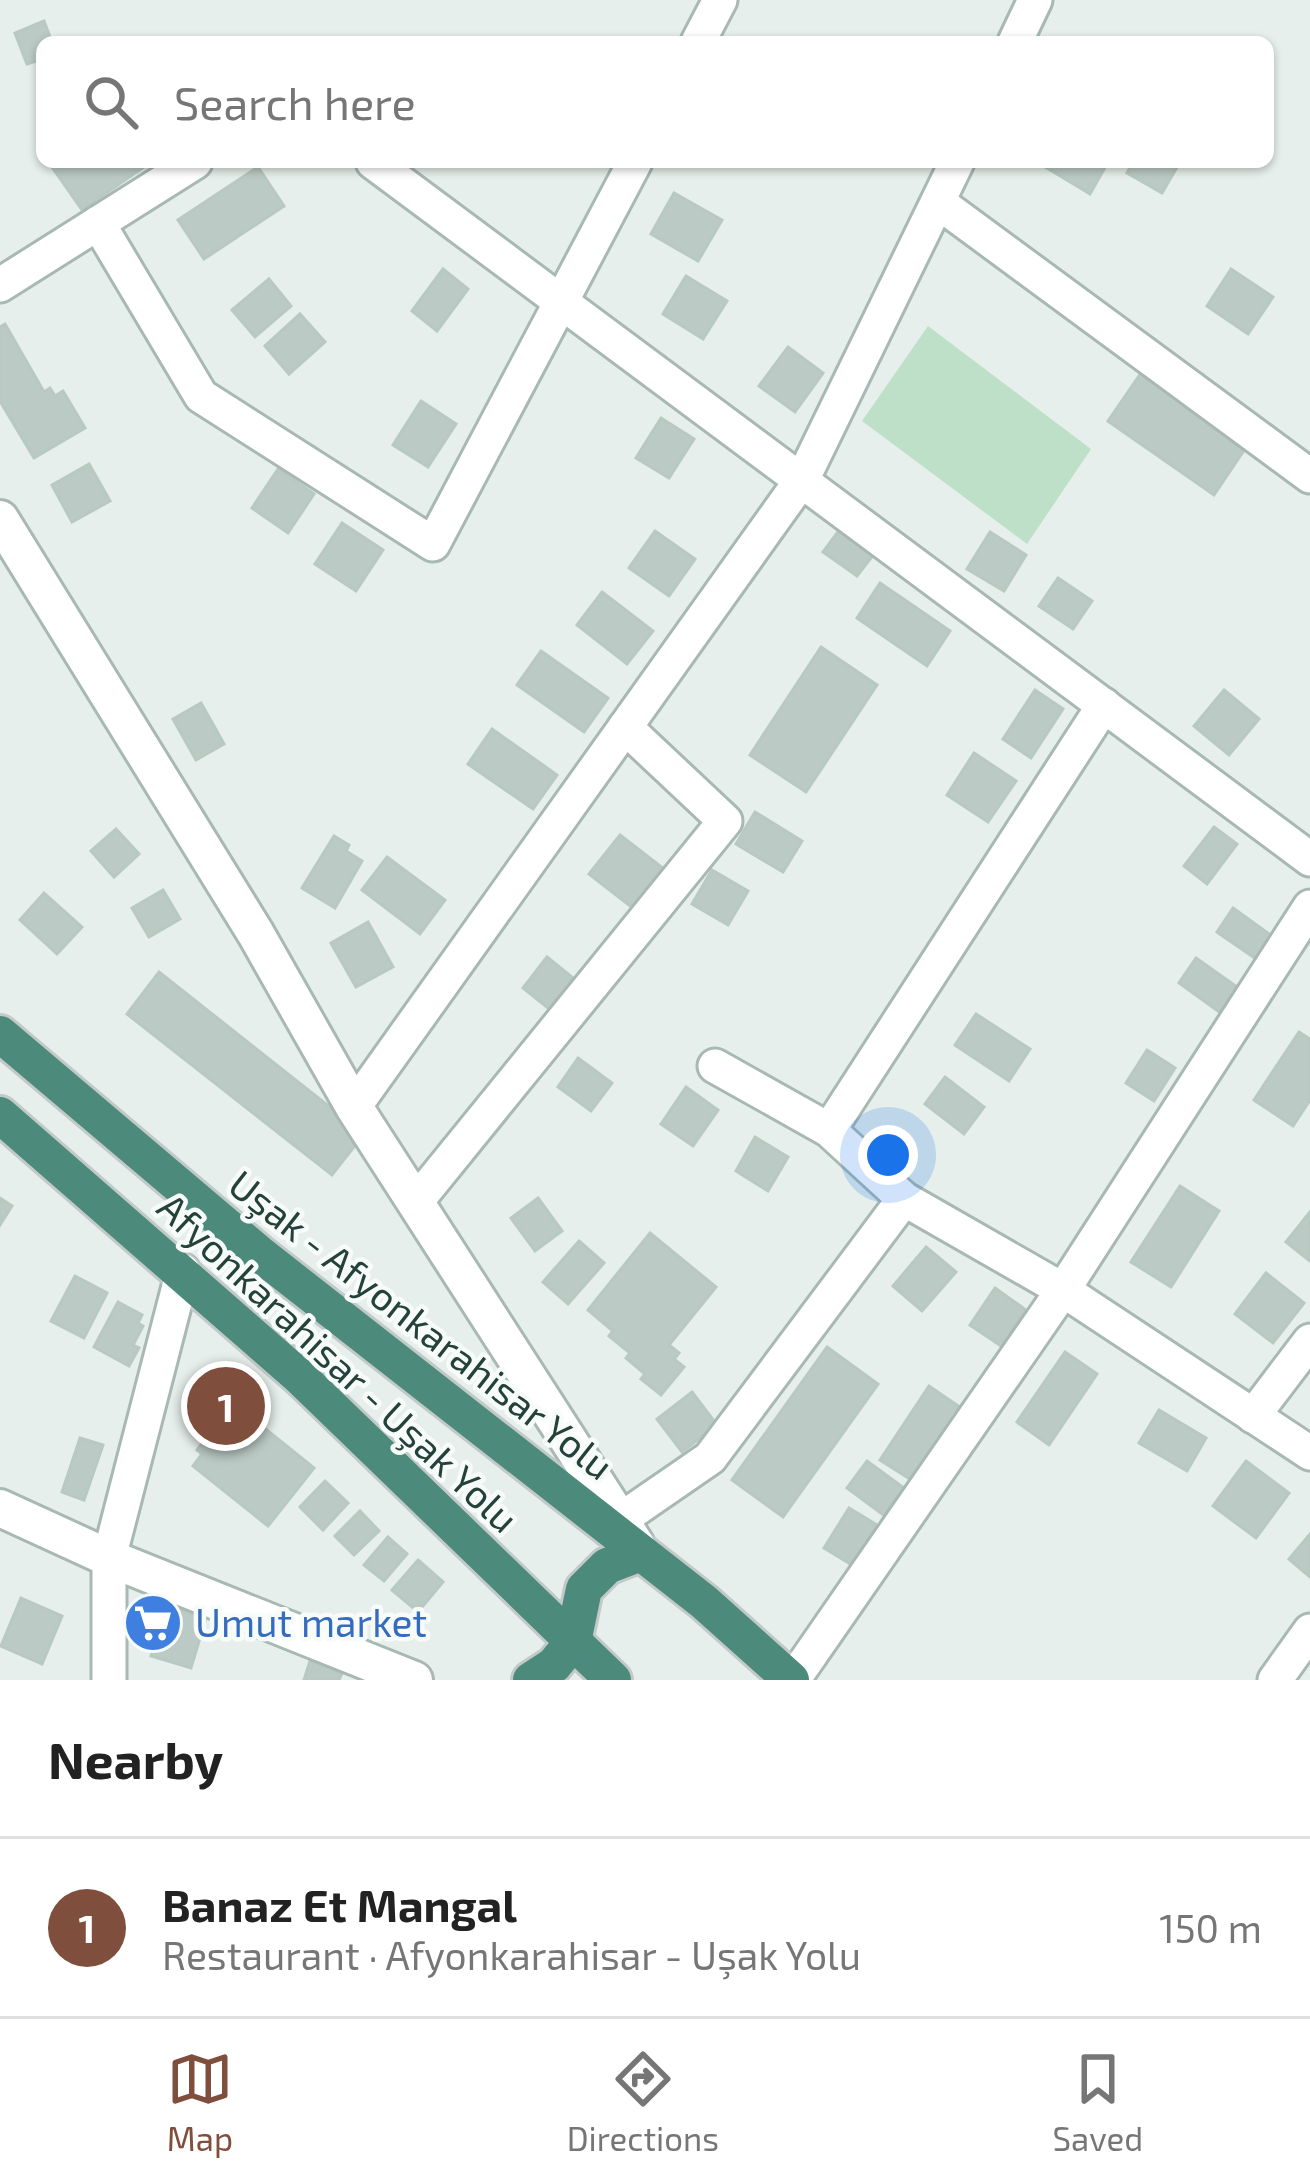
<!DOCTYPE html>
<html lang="en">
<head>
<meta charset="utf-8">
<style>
	:root { --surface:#fff; --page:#f6f6f6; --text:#222; --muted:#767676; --line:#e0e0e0; --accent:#804e3d }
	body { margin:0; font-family:"Exo 2",sans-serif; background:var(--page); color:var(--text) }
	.you { position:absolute; left:888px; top:1155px; width:42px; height:42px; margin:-30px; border:9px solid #fff; border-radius:50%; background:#1a73e8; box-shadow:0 0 0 18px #1a73e833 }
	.badge { display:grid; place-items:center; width:78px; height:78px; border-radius:50%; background:var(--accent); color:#fff; font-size:39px; font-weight:700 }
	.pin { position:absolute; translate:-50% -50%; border:6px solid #fff; box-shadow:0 3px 12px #0006 }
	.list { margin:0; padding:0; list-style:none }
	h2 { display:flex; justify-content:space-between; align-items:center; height:156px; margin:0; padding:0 48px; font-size:51px }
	h2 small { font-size:39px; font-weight:400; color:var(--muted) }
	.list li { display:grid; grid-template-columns:78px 1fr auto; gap:36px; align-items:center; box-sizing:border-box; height:180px; padding:0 48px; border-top:3px solid var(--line) }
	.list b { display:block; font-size:45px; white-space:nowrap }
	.list p { margin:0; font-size:39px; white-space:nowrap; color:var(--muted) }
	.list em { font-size:39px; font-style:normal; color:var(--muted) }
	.icon { flex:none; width:66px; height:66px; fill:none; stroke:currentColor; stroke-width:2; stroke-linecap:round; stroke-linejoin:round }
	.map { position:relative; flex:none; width:1310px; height:1680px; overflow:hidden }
	.search { position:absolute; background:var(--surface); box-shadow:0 3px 9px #0004; left:36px; right:36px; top:36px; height:132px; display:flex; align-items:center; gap:30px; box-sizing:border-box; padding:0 42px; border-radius:18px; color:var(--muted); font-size:45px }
	.sheet { height:336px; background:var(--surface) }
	nav { display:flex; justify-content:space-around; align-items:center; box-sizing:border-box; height:168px; border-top:3px solid var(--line); background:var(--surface); font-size:33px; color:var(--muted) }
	nav a { display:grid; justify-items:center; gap:6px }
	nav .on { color:var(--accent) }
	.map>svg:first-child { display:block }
	.green { fill:#bfe0c8 }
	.building { fill:#bbcac4; stroke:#b8c9c2; stroke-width:3 }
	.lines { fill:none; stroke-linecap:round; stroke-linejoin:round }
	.minor-casing { stroke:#a8b8b2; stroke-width:39 }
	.tertiary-casing { stroke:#a8b8b2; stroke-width:42 }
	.trunk-casing { stroke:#c2cac8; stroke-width:42 }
	.minor { stroke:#fff; stroke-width:33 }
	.tertiary { stroke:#fff; stroke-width:36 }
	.trunk { stroke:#4c8a7c; stroke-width:36 }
	.labels { text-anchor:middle; stroke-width:9; stroke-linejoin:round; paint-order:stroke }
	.street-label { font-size:39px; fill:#24423a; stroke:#f7fbf9 }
	.shop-label { font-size:39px; fill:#366cbe; stroke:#f7fbf9; text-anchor:start }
</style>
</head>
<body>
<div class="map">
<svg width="1310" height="1680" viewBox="0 0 1310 1680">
	<rect width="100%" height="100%" fill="#e6efeb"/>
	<polygon class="green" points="928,326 1091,449 1027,544 862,421"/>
	<g class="building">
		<polygon points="44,21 52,42 42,42 42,59 27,64 15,33"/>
		<polygon points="60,162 151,162 82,210 52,167"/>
		<polygon points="1037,162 1103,162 1107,164 1090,194"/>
		<polygon points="1133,162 1180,162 1162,193 1127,173"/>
		<polygon points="258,167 284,206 204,259 178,220"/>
		<polygon points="674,193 722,220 698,261 651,234"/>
		<polygon points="443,269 468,289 437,331 412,311"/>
		<polygon points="1231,269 1273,297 1248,334 1207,306"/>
		<polygon points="686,276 727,301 703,339 663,314"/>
		<polygon points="269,279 291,306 255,337 232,310"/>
		<polygon points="300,314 325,342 289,374 265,346"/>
		<polygon points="5,324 44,392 50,388 55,396 63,391 85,428 34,458 0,401 0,327"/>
		<polygon points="788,347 823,373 795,412 759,386"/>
		<polygon points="1141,373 1247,446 1214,495 1108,421"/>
		<polygon points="421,401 456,424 428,467 393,445"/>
		<polygon points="661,418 694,439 669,478 636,458"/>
		<polygon points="89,464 110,501 72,522 52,485"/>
		<polygon points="278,469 314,494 288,533 252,508"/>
		<polygon points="342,523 383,550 356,591 315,564"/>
		<polygon points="840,529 874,554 857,576 823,552"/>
		<polygon points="655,531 695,559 669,596 629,568"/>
		<polygon points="990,532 1026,555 1004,591 967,569"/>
		<polygon points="1058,578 1092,601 1073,629 1039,606"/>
		<polygon points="880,583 950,631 927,666 857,618"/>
		<polygon points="602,592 653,631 627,664 577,625"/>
		<polygon points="821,647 877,685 806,792 750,755"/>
		<polygon points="541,651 608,698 584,732 517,685"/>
		<polygon points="1035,690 1063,709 1031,758 1003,739"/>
		<polygon points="1224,690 1259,719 1229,755 1194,726"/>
		<polygon points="201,703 224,744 196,760 173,719"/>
		<polygon points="492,729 557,775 533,809 468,764"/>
		<polygon points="974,753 1016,781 988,822 947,795"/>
		<polygon points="755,812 802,841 783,872 736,844"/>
		<polygon points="1214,827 1237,844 1207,884 1184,866"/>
		<polygon points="116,829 139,854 114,877 91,851"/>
		<polygon points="620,835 664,869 634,909 589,874"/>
		<polygon points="334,836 349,845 346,851 362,861 335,908 302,888"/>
		<polygon points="387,857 445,900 420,934 362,890"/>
		<polygon points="712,870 748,891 728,925 692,904"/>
		<polygon points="163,890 180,919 149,937 132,908"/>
		<polygon points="44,893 82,927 57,954 20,920"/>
		<polygon points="1233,908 1272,936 1256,959 1217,932"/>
		<polygon points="368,922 393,967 356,987 331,943"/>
		<polygon points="547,957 578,982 553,1012 523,988"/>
		<polygon points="1196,958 1240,989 1222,1014 1179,983"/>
		<polygon points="159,972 364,1134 332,1175 127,1014"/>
		<polygon points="976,1014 1030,1049 1009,1081 955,1045"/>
		<polygon points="1299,1032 1310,1039 1310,1100 1293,1126 1254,1100"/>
		<polygon points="1147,1050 1175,1068 1154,1101 1126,1083"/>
		<polygon points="578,1058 612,1083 591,1111 558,1087"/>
		<polygon points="945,1077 984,1107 964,1134 925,1104"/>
		<polygon points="686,1087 718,1110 693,1146 661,1124"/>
		<polygon points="755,1137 788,1157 768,1191 736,1171"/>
		<polygon points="1180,1186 1219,1211 1171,1287 1131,1262"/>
		<polygon points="0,1198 12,1206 0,1225"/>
		<polygon points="538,1198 562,1231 535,1251 511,1218"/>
		<polygon points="1310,1212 1310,1261 1286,1242"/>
		<polygon points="650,1233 716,1287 669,1345 679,1353 674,1359 684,1367 661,1395 641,1379 645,1374 626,1358 630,1353 609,1336 613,1331 588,1310"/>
		<polygon points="579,1241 604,1263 568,1304 543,1282"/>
		<polygon points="926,1247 956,1272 922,1311 893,1286"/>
		<polygon points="1266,1273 1304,1303 1273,1343 1235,1314"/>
		<polygon points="75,1276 107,1293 84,1338 51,1321"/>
		<polygon points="995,1288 1026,1310 1001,1346 970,1325"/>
		<polygon points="118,1302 142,1315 138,1323 143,1326 133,1345 139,1348 129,1366 94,1347"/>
		<polygon points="827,1347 878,1384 783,1517 732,1480"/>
		<polygon points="1065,1352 1097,1374 1049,1445 1017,1422"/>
		<polygon points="929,1386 961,1408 913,1481 880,1460"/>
		<polygon points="692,1392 717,1425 682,1452 657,1419"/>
		<polygon points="222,1394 314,1468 268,1526 193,1466 202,1454 197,1450 207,1437 201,1432 211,1419 206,1414"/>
		<polygon points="1159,1410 1206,1438 1187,1471 1139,1443"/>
		<polygon points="80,1438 103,1445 84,1500 62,1492"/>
		<polygon points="867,1461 904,1488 885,1516 847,1488"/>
		<polygon points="1246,1461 1289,1493 1256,1538 1213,1506"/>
		<polygon points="325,1481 348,1503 323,1530 300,1507"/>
		<polygon points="849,1508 882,1528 857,1568 824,1548"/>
		<polygon points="360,1511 379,1531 354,1555 335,1536"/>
		<polygon points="1310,1534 1310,1577 1289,1559"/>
		<polygon points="388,1537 407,1554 384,1581 364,1565"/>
		<polygon points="418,1560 443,1582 418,1612 392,1590"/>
		<polygon points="21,1598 62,1616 42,1664 1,1646"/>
		<polygon points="166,1606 206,1618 191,1668 151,1656"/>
		<polygon points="310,1661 342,1673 339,1680 304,1680"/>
	</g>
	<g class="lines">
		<g class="minor-casing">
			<g id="minor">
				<polyline points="698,42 720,0"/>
				<polyline points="1015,42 1035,0"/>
				<polyline points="373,162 1310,859"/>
				<polyline points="938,202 1310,476"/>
				<polyline points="98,223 201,396 433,544 635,162"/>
				<polyline points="0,285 195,162"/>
				<polyline points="354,1107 803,478 957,162"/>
				<polyline points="829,1130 1104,705"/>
				<polyline points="904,1199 1063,1290 1310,1453"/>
				<polyline points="415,1203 725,821 625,727"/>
				<polyline points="1253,1416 1310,1341"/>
				<polyline points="620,1520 710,1458 904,1199 829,1130 715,1066"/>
				<polyline points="109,1680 109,1558 183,1271"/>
				<polyline points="793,1680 1063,1290 1310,907"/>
				<polyline points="1275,1680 1310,1631"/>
			</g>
		</g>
		<g class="tertiary-casing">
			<g id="tertiary">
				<polyline points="0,519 256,934 354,1107 636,1545"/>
				<polyline points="0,1508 109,1558 414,1680"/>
			</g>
		</g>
		<g class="trunk-casing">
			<g id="trunk">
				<polyline points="0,1034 261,1255 704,1602 791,1680"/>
				<polyline points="0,1115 301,1378 613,1680"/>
				<polyline points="531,1680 554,1665 573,1642 584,1589 607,1566 641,1553"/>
			</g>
		</g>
		<use href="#minor" class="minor"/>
		<use href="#tertiary" class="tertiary"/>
		<use href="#trunk" class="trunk"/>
	</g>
	<defs>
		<g id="supermarket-disc" transform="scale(3)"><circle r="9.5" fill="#3f7fe0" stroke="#f7fbf9"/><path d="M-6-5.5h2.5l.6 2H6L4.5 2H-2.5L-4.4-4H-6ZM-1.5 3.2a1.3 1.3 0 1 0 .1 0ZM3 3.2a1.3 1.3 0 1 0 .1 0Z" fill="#fff"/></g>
	</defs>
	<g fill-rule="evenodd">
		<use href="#supermarket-disc" x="153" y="1623"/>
	</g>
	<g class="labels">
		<g class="street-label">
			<text transform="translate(421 1325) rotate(38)" y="14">Uşak - Afyonkarahisar Yolu</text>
			<text transform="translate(338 1363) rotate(43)" y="14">Afyonkarahisar - Uşak Yolu</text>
		</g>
		<g class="shop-label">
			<text x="195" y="1637">Umut market</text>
		</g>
	</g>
</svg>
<div class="you"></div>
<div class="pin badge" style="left:226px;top:1406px">1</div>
<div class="search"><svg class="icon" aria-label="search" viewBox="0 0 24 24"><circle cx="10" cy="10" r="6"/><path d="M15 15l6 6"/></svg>Search here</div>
</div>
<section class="sheet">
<h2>Nearby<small></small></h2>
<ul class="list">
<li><span class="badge">1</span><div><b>Banaz Et Mangal</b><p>Restaurant · Afyonkarahisar - Uşak Yolu</p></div><em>150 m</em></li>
</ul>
</section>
<nav>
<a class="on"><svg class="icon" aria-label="map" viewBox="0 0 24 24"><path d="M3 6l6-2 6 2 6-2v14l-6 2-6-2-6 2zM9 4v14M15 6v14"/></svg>Map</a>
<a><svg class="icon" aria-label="directions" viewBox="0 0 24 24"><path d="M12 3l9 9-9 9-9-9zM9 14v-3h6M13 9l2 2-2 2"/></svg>Directions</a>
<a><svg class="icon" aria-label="saved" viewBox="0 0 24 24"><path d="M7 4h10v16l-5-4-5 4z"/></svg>Saved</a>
</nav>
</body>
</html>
